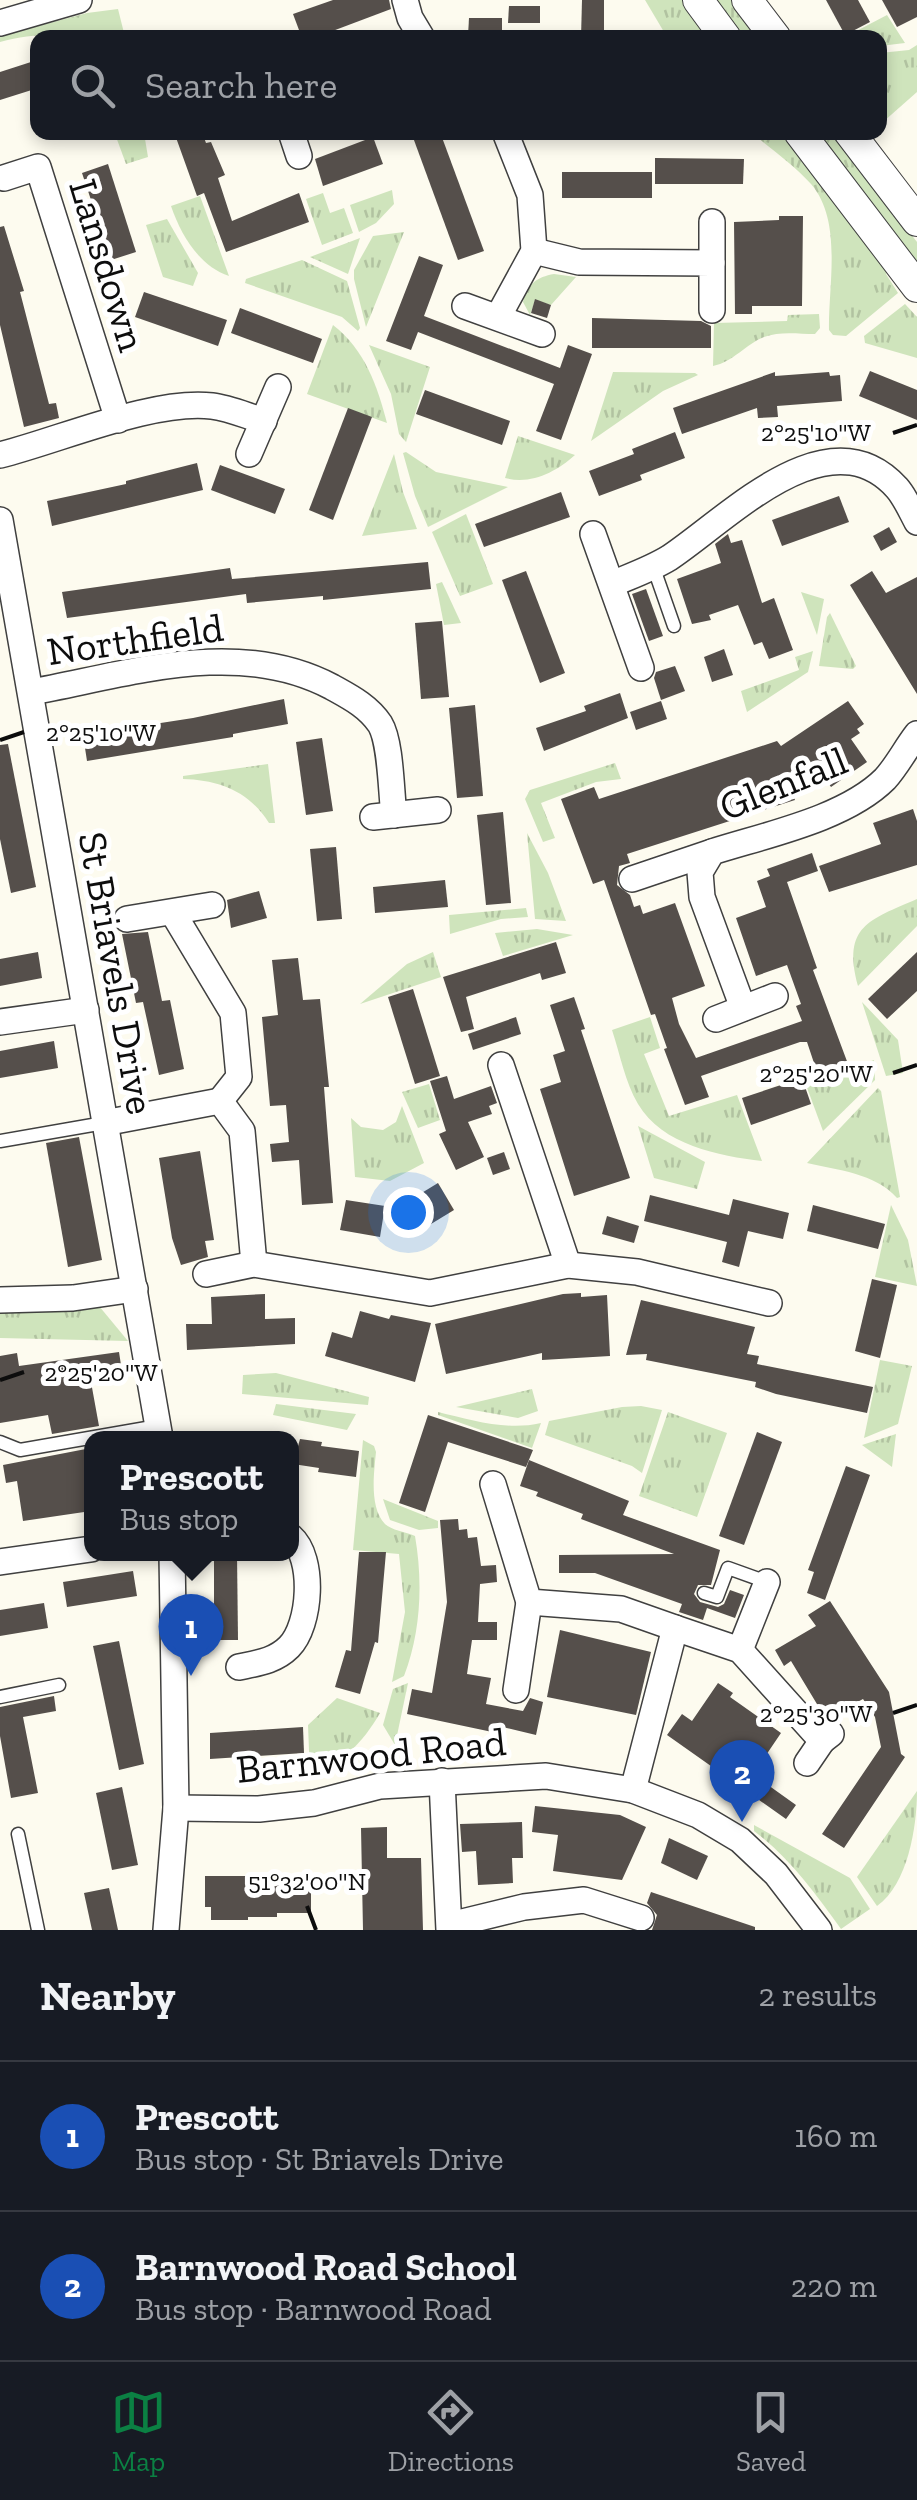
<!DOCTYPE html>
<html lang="en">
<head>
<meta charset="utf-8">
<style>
	:root { --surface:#171b24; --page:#242831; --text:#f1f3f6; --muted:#9ea1a6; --line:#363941; --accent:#0b8043 }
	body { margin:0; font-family:"Zilla Slab",serif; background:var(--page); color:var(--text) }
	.you { position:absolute; left:408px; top:1212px; width:35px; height:35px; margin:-25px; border:8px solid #fff; border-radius:50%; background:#1a73e8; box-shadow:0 0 0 15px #1a73e833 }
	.badge { display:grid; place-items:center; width:65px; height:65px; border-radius:50%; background:var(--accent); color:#fff; font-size:32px; font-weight:700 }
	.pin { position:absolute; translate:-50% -82px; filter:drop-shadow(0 2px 5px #0008) }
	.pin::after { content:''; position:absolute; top:52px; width:35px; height:30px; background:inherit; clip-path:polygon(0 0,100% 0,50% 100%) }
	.popup { position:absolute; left:84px; top:1431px; width:215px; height:130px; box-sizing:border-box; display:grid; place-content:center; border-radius:20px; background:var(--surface); filter:drop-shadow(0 2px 8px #0005); font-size:32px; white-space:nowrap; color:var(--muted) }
	.popup b { font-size:38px; color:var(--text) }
	.popup::after { content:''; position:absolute; left:50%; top:100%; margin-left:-20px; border:20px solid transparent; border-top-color:var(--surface) }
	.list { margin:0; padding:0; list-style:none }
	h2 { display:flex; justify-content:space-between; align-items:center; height:130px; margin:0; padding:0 40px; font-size:42px }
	h2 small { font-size:32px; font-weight:400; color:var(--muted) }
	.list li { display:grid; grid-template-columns:65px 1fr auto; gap:30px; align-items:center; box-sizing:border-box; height:150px; padding:0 40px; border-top:2px solid var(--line) }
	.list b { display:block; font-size:38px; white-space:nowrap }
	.list p { margin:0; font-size:32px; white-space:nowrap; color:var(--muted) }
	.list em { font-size:32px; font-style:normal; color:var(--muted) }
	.icon { flex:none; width:55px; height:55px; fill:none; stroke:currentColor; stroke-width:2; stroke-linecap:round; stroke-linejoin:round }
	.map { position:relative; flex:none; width:917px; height:1930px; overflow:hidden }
	.search { position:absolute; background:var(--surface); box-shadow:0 5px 15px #0003; left:30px; right:30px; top:30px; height:110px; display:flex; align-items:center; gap:25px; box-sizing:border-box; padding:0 35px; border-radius:20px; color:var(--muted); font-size:38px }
	.sheet { height:430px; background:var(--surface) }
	nav { display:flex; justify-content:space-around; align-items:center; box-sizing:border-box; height:140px; border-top:2px solid var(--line); background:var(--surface); font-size:28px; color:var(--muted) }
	nav a { display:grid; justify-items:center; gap:5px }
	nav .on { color:var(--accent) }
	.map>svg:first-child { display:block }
	.grass { fill:url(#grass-tufts) }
	.building { fill:#554f4b }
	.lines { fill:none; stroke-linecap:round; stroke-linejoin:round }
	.service-casing { stroke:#404040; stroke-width:15 }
	.minor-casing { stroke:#404040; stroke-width:28 }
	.tertiary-casing { stroke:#404040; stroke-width:32 }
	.service { stroke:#fff; stroke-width:12 }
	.minor { stroke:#fff; stroke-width:25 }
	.tertiary { stroke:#fff; stroke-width:30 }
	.ticks { fill:none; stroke:#0d0d0d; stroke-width:4 }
	.labels { text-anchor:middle; stroke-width:10; stroke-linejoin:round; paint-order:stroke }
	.street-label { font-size:40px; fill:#0d0d0d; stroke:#fff }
	.ticks-label { font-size:25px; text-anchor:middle; fill:#0d0d0d; stroke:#fff; stroke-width:10; stroke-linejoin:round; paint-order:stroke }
</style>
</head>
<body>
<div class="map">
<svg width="917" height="1930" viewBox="0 0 917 1930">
	<defs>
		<pattern id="grass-tufts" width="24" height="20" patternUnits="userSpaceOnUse" patternTransform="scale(2.5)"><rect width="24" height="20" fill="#cfe4bc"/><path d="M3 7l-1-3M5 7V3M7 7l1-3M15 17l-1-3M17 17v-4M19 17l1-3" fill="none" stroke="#b1c2a0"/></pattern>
	</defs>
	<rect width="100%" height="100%" fill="#fdfbef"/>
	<g class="grass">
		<polygon points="645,0 682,0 710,37 667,37"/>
		<polygon points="709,0 740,0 765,37 739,37"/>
		<path d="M118,9l7,28c-43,1 -83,-8 -125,5v-5l5,-2 82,-22z"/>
		<polygon points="887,15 905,43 880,46 880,38 845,37"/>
		<polygon points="917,45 917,92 883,122 880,117 880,53 909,50"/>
		<polygon points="121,132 144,133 148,157 126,164 115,134"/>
		<path d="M752,133h29l107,137 -2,4 12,19 -52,43 -13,-1 -4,-5c-1,-44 14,-109 -18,-146 -17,-19 -40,-35 -59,-51z"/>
		<polygon points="816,133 833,133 917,242 917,263"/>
		<polygon points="392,190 394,204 376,223 359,232 350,205"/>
		<polygon points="323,193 330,213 344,208 353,233 322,245 306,199"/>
		<path d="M200,196l29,80c-30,-10 -48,-41 -58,-70z"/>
		<polygon points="167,219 198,273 193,286 163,277 146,225"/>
		<polygon points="404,232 366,327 354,279 354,270 373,236"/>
		<polygon points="360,238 348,274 310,257"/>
		<polygon points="302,260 347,281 360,328 358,331 342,317 245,283 246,279"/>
		<path d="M554,274l22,3 -25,28 -16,-5 -5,15 -7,-13c4,-18 14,-25 31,-28z"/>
		<polygon points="905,304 917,317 917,358 865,343 864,336"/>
		<path d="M819,314l1,14 -5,6c-17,0 -35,-3 -51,3 -18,7 -31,25 -51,29l1,-43 73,-2 1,-6z"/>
		<path d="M333,325c32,25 44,60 54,98l-80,-29z"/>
		<polygon points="369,345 430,367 406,442 399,434 391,394"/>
		<polygon points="613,372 695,373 698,375 663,391 591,441"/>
		<path d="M518,436l57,19c-19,17 -44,30 -70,23z"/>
		<polygon points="406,452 436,472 508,487 428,527 415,496 403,453"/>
		<polygon points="394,454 403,492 417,529 362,536"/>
		<polygon points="466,514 493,584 460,596 432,532"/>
		<polygon points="442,582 461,623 444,625 436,584"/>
		<polygon points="801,592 824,599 817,635"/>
		<polygon points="830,613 856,666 853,669 819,666 827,617"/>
		<polygon points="813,651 808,672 747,712 741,691 799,670 795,657"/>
		<polygon points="615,763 621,779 596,782 541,803 555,838 543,842 525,799 530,790"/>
		<path d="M268,764l7,59h-6c-20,-32 -50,-43 -86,-44v-3z"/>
		<polygon points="527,833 548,873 566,921 535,919"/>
		<path d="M917,899v27l-59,60c-16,-60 11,-66 59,-87z"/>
		<polygon points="526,908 528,917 501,919 450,934 449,915"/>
		<polygon points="537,929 573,935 503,956 495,933"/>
		<polygon points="433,952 441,977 360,1004 407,964"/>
		<polygon points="862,1002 898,1040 903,1073 886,1076"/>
		<path d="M650,1017l10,31 -16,6 25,62 68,-21 25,66c-43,-5 -100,-16 -124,-57 -13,-22 -18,-50 -26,-74z"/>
		<polygon points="874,1060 875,1080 823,1131 806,1085"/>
		<polygon points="429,1084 440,1120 418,1128 402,1092"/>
		<path d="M878,1088l3,3 19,106 -3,1c-22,-25 -60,-28 -90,-35z"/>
		<polygon points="402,1106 424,1163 390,1181 355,1177 351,1118 361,1127 383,1130 396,1122"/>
		<polygon points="638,1126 705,1162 697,1189 654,1178"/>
		<polygon points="891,1205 908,1240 917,1286 875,1277"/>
		<polygon points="99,1306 128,1341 0,1338 0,1307"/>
		<polygon points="880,1360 912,1366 898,1424 864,1438"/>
		<polygon points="276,1373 369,1397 368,1405 242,1394 243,1375"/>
		<polygon points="532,1389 538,1411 518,1418 456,1407"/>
		<polygon points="276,1404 356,1414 347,1430 273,1415"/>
		<polygon points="641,1406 662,1410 642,1473 632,1466 545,1435 549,1421 622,1407"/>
		<path d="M438,1412c33,8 69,19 103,11l-9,25 -94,-33z"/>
		<polygon points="668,1412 727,1433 697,1517 639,1496"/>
		<polygon points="896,1434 892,1467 862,1445"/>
		<path d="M363,1440l11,6 2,6c-2,21 -7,55 9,72 6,6 21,8 30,12 8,46 6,96 -11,140l-12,6 13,-70 -6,-58 -46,-4z"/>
		<polygon points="383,1499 438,1521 438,1528 419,1530 390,1520"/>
		<polygon points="408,1683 395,1745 383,1725 393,1689"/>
		<path d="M337,1698l43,15c-18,31 -37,49 -70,62l-2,-50z"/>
		<path d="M917,1791c0,35 -9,93 -40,115l-20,-29z"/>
		<path d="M754,1825l96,53 20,31 -29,20c-26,-36 -51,-71 -87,-98z"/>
	</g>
	<g class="building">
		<polygon points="333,0 389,0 391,9 314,38 302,38 293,14"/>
		<polygon points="582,0 604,0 604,38 581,38"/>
		<polygon points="826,0 858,0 870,22 845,35"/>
		<polygon points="882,0 917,0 917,17 897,27"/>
		<polygon points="509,6 540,6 540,23 508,23"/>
		<polygon points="469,18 502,18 502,36 468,36"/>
		<polygon points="31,62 38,88 0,100 0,72"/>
		<polygon points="174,132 202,132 206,143 211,142 225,175 218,178 232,221 299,193 309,222 226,252 204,193 197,196"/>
		<polygon points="411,132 440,132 484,251 458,260"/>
		<polygon points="373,137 383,164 323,186 315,159"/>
		<polygon points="655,158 744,159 743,184 655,184"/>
		<polygon points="108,164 136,252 111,260 82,173"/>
		<rect x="562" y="172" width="90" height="26"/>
		<polygon points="779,216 803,216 802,306 752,306 752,314 735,314 734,222 779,220"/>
		<polygon points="4,226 24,291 20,292 49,404 56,403 59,418 24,427 0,325 0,227"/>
		<polygon points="419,256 443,265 424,316 560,368 568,345 592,354 561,440 536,431 554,384 418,332 411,350 386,341"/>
		<polygon points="144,292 227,320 218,346 135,317"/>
		<polygon points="535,299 551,305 547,318 531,313"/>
		<polygon points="240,308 322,339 313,363 231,333"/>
		<polygon points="592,318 701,321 711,326 711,348 592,348"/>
		<polygon points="870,371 917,390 917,420 859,396"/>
		<polygon points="775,372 775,376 829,372 830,376 840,375 842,401 777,406 778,417 758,418 757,408 682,434 673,408"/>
		<polygon points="425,390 510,421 502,445 416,414"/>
		<polygon points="348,408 372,417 333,520 309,510"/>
		<polygon points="675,432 685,458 640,475 642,480 599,496 589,471 634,454 632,449"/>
		<polygon points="197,463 203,490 52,526 47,501 126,484 126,481"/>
		<polygon points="220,465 285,489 275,514 211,490"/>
		<polygon points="561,492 570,517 484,547 475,524"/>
		<polygon points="839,496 849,522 782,546 772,520"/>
		<polygon points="889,527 897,542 881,551 873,536"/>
		<polygon points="728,534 731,543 742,540 762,603 774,598 793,650 769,659 762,642 754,645 738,605 709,615 711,620 692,624 677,579 721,563 715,544"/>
		<polygon points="428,562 431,589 323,600 323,596 247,603 246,594 67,618 62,592 230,568 232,579"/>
		<polygon points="526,571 565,673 540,683 502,580"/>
		<polygon points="872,571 886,593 917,577 917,694 850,585"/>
		<polygon points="646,589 663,636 649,641 632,594"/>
		<polygon points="442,621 449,697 421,699 415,623"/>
		<polygon points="724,649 733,675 712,682 704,657"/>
		<polygon points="675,666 685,691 661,700 654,678 656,672"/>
		<polygon points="620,693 628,718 544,751 536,728 586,711 584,706"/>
		<polygon points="284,699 288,724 233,734 233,737 87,761 83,735 193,718"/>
		<polygon points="661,701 667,719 636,730 630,712"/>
		<polygon points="848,701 864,724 857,729 860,733 851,739 867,762 831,787 817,767 790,786 795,800 627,854 630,863 619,866 617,885 630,895 634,907 640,905 643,914 675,903 705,986 672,998 679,1024 696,1058 802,1021 796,1006 801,1004 787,965 756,976 736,918 766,907 757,881 770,876 767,869 812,853 818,871 787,882 817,968 813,970 848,1064 818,1075 807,1042 800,1042 701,1076 709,1097 685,1105 664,1049 667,1048 655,1014 651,1015 604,880 593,884 561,799 594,787 599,799 777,741 781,746"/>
		<polygon points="475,705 483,796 457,798 449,708"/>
		<polygon points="322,738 333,811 306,815 296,742"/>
		<polygon points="8,744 36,887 11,893 0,839 0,745"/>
		<polygon points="913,809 917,821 917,865 829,892 819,866 881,844 873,823"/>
		<polygon points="503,812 511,903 486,905 477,815"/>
		<polygon points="336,847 342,919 317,921 310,849"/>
		<polygon points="445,880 448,907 375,913 373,887"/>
		<polygon points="259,891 267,918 231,928 227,900"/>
		<polygon points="148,932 162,1001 170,1000 184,1069 159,1075 143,1002 136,1003 122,934"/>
		<polygon points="556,942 566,973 542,980 540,973 466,997 474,1029 461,1032 443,977"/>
		<polygon points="38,952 42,978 0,986 0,959"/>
		<polygon points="917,952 917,991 887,1019 868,999"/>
		<polygon points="298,958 303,1000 320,999 329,1087 324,1087 333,1203 302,1205 299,1160 272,1162 270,1144 289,1142 286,1105 270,1106 262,1017 278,1015 272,960"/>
		<polygon points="413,989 440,1076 415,1084 388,997"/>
		<polygon points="574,997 585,1029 581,1030 630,1178 574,1196 540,1089 561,1082 553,1055 565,1051 550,1005"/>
		<polygon points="516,1017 521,1034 473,1050 468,1034"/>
		<polygon points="54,1041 58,1068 0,1078 0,1051"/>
		<polygon points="447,1076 454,1099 491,1086 497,1103 489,1106 492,1114 468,1122 484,1157 456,1170 439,1134 446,1131 430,1081"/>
		<polygon points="802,1078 811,1104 751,1125 742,1098"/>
		<polygon points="79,1137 102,1260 68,1267 46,1143"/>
		<polygon points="200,1151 214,1240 205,1241 208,1257 181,1265 172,1238 159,1158"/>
		<polygon points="504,1152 510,1169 493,1175 487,1158"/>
		<polygon points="438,1183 454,1210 413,1235 397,1208"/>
		<polygon points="650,1195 729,1215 733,1199 789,1213 783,1239 748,1231 739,1267 722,1262 727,1242 644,1221"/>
		<polygon points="346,1200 385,1206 380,1237 340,1230"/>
		<polygon points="813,1205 885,1224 878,1249 807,1231"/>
		<polygon points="607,1216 639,1226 634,1243 602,1234"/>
		<polygon points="872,1279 897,1285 880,1358 855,1351"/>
		<polygon points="581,1293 581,1297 607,1295 610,1356 542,1360 542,1353 446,1374 435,1324 563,1294"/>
		<polygon points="265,1294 265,1319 295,1318 295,1344 187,1350 186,1324 212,1324 211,1297"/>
		<polygon points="641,1300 755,1327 747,1354 759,1356 757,1364 873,1387 867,1413 776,1394 755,1387 756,1382 646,1360 647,1354 626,1355"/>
		<polygon points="360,1311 389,1319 391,1315 431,1323 415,1382 325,1356 332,1332 352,1338"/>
		<polygon points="119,1352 123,1378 91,1382 99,1426 52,1434 48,1415 0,1423 0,1356 17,1353 19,1366"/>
		<polygon points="428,1415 533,1450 526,1467 448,1442 425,1512 399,1503"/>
		<polygon points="757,1432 782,1442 744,1545 719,1536"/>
		<polygon points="300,1439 322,1442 321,1446 359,1451 356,1477 318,1472 319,1468 293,1464"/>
		<polygon points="91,1448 91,1511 23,1521 17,1481 6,1483 3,1465"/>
		<polygon points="529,1460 629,1501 623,1515 720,1550 711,1585 698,1585 694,1594 700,1602 718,1607 724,1604 730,1590 744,1595 735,1618 707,1608 703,1620 679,1612 682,1604 595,1573 559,1573 559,1555 674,1554 581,1519 583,1514 536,1496 538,1492 520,1486"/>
		<polygon points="846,1466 870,1475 825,1600 807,1593 814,1572 808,1570"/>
		<polygon points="458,1519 459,1530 467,1529 468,1538 477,1537 481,1566 496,1565 497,1582 480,1584 478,1622 497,1622 497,1640 472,1640 467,1674 491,1678 486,1704 523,1711 530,1698 543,1702 536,1735 498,1726 497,1733 407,1714 412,1689 432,1693 447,1602 440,1520"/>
		<polygon points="359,1552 386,1552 378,1643 375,1642 360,1694 335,1687 346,1650 351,1651"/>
		<polygon points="214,1554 237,1554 238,1640 214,1640"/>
		<polygon points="133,1571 137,1596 67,1607 63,1582"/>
		<polygon points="830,1601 889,1692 901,1754 905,1757 844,1848 822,1834 881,1747 875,1717 863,1699 826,1719 791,1661 784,1666 775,1650 816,1626 808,1615"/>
		<polygon points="44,1603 48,1628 0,1636 0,1610"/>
		<polygon points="560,1630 651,1652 636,1715 547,1697"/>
		<polygon points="119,1641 144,1764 119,1770 93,1646"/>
		<polygon points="718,1683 733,1693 730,1697 781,1733 758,1767 773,1777 768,1785 796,1805 786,1819 667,1735 682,1714 692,1721"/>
		<polygon points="54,1696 56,1711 23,1717 38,1793 11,1798 0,1736 0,1707"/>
		<polygon points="303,1727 304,1753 210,1759 210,1733"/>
		<polygon points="122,1787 138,1865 112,1870 96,1793"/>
		<polygon points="535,1806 620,1815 646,1827 622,1880 553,1871 558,1835 532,1832"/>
		<polygon points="522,1822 523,1858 512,1858 513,1883 478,1885 476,1851 462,1852 460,1824"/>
		<polygon points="387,1827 387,1858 421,1858 423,1930 363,1930 361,1828"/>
		<polygon points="669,1838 708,1856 697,1880 661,1863"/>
		<polygon points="205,1876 250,1876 250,1881 303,1881 302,1886 311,1887 311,1913 277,1913 277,1917 248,1917 248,1920 211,1920 211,1907 205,1907"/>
		<polygon points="109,1888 118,1930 92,1930 84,1893"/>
		<polygon points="651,1892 755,1927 755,1930 652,1930 657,1915 647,1903"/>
	</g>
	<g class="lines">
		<g class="service-casing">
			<g id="service">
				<polyline points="653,566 674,626"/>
				<polyline points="0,1141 104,1123"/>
				<polyline points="0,1442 20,1450 158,1426"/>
				<polyline points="704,1593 717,1597 728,1568 767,1582"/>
				<polyline points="0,1697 59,1685"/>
				<polyline points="18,1834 38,1930"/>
			</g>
		</g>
		<g class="minor-casing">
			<g id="minor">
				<polyline points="405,0 410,18 422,38"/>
				<polyline points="0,23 79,0"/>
				<polyline points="291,132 299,156"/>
				<polyline points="4,178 38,167 118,420"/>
				<polyline points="712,222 712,263"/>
				<polyline points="534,251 579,262 712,263 712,310"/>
				<polyline points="465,306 542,334"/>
				<polyline points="498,317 534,251 530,195 505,132"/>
				<polyline points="249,454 278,387"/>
				<path d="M0,455c60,-15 153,-56 212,-49 17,2 35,10 52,15"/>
				<polyline points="0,520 160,1438"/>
				<polyline points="593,534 641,668"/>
				<path d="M612,584c19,-8 39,-15 57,-26 59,-39 159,-146 228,-70 8,9 14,23 20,34"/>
				<path d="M31,692c99,-18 206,-55 301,-5 18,10 36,19 48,37 11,18 11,68 14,91"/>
				<polyline points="373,817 438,810"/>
				<polyline points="632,879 712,852"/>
				<polyline points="173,913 233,1013 239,1077 220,1101"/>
				<polyline points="127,919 212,905"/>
				<path d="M743,1008l-41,-111 -2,-25 12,-20c53,-17 133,-33 173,-73 12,-13 21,-31 32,-45"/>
				<polyline points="716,1019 775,996"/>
				<polyline points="0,1022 86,1010"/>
				<polyline points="501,1065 568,1265"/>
				<polyline points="104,1123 220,1101 242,1131 254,1264"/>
				<polyline points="206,1274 254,1264 430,1293 568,1265 637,1272 769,1303"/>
				<polyline points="0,1300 73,1298 135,1289"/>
				<polyline points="493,1484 529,1602 621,1609 675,1628 633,1790"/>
				<polyline points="0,1562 91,1549"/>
				<polyline points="675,1628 740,1650 822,1741 831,1734"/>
				<polyline points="740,1650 767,1582"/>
				<path d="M239,1667c19,-4 36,-6 50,-20 22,-22 26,-89 2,-110"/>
				<polyline points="516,1690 529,1602"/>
				<polyline points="807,1763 822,1741"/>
				<polyline points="442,1781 449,1930"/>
				<polyline points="176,1808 259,1809 314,1803 380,1786 546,1776 633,1790 698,1815 740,1840 776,1874 819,1930"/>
				<polyline points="450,1925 524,1907 584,1900 641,1918"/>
				<polyline points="166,1930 176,1808 172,1554"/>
			</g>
		</g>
		<g class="tertiary-casing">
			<g id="tertiary">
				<polyline points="698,0 726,38"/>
				<polyline points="747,0 776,38"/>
				<polyline points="799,132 917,287"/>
				<polyline points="849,132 917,221"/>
			</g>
		</g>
		<use href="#service" class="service"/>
		<use href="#minor" class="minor"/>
		<use href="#tertiary" class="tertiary"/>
	</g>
	<path class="ticks" d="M893,433l24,-8M0,740l24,-8M893,1073l24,-8M0,1380l24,-8M893,1713l24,-8M307,1906l9,24"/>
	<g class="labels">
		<g class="street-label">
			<text transform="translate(108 265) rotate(73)" y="14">Lansdown</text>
			<text transform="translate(135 639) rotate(-8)" y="14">Northfield</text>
			<text transform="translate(783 783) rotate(-22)" y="14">Glenfall</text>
			<text transform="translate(117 973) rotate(80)" y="14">St Briavels Drive</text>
			<text transform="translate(371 1755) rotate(-6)" y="14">Barnwood Road</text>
		</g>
	</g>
	<g class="ticks-label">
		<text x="816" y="441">2°25'10"W</text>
		<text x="101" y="741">2°25'10"W</text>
		<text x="816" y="1082">2°25'20"W</text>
		<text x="101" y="1381">2°25'20"W</text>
		<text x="816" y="1722">2°25'30"W</text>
		<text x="307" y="1890">51°32'00"N</text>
	</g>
</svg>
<div class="you"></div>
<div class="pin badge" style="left:191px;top:1676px;background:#1a4fb4">1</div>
<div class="popup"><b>Prescott</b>Bus stop</div>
<div class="pin badge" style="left:742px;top:1822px;background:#1a4fb4">2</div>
<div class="search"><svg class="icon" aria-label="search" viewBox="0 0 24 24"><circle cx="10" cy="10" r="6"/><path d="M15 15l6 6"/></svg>Search here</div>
</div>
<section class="sheet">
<h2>Nearby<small>2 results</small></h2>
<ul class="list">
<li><span class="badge" style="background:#1a4fb4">1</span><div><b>Prescott</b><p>Bus stop · St Briavels Drive</p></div><em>160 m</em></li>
<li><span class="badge" style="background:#1a4fb4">2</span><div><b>Barnwood Road School</b><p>Bus stop · Barnwood Road</p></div><em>220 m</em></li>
</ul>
</section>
<nav>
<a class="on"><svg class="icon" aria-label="map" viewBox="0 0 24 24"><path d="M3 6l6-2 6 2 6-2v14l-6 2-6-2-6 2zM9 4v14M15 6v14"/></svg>Map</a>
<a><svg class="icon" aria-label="directions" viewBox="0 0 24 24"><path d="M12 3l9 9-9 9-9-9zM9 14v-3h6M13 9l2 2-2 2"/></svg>Directions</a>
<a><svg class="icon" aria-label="saved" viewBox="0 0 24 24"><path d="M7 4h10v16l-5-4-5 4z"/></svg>Saved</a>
</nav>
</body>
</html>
